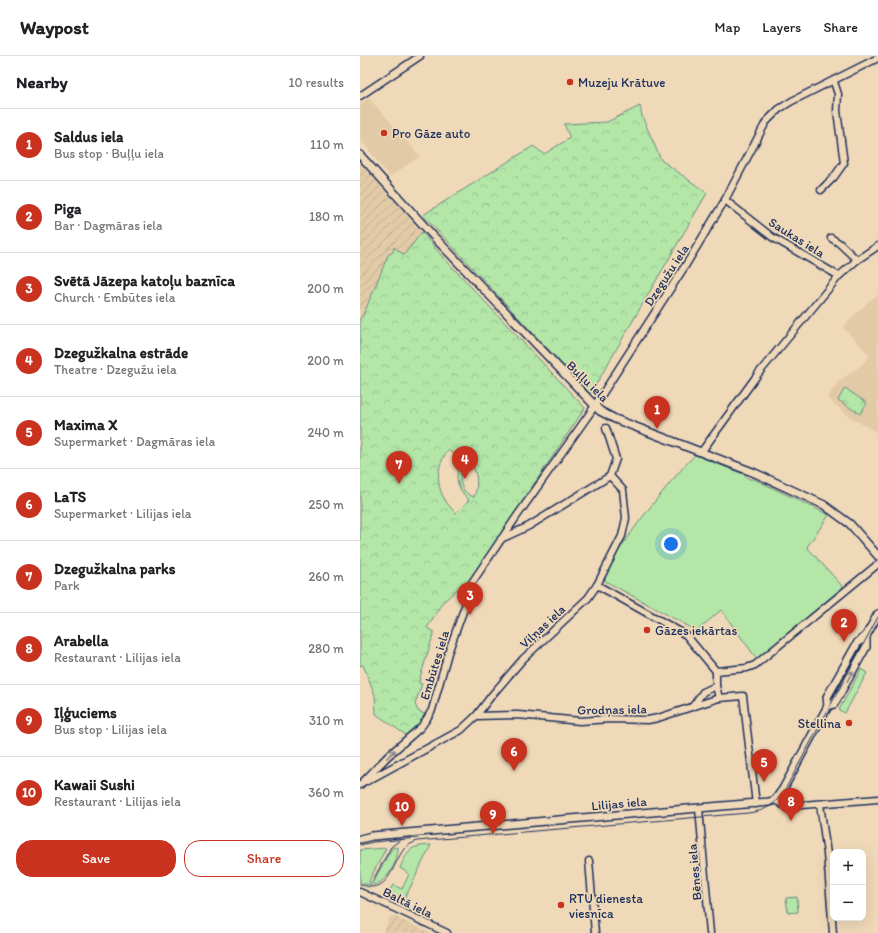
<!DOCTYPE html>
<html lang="en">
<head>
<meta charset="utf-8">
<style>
	:root { --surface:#fff; --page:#f2f2f2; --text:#202124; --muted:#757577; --line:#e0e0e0; --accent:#c8321e }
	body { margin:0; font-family:Itim,sans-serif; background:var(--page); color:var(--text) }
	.controls { position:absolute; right:12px; bottom:12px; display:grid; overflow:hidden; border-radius:8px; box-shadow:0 4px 16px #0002 }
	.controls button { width:36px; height:36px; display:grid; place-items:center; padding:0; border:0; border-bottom:1px solid var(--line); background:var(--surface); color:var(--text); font:20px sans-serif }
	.you { position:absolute; left:311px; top:488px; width:14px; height:14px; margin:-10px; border:3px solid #fff; border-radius:50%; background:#1a73e8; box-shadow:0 0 0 6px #1a73e833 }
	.badge { display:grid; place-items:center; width:26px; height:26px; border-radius:50%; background:var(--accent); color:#fff; font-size:13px; font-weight:700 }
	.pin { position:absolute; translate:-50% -33px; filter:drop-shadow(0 1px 2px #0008) }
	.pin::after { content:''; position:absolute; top:21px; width:14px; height:12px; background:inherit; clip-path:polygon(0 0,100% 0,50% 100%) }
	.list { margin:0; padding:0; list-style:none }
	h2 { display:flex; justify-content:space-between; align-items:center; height:52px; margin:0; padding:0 16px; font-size:17px }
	h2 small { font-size:13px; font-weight:400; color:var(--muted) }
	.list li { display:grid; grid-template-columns:26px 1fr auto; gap:12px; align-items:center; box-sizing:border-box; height:72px; padding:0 16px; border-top:1px solid var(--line) }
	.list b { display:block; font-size:15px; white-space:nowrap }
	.list p { margin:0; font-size:13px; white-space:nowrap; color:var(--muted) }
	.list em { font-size:13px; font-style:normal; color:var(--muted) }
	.actions { display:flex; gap:8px; padding:12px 16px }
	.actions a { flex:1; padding:9px 0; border:1px solid var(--accent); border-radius:16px; text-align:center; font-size:14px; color:var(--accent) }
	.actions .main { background:var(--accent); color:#fff }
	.map { position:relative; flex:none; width:518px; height:877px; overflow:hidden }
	header { display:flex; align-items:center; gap:24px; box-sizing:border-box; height:56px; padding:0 20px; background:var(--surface); border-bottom:1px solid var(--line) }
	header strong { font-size:19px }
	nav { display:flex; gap:22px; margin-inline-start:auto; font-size:14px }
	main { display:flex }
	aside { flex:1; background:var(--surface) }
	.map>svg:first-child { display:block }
	.built { fill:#e2caa7 }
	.industrial { fill:url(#industrial-furrows) }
	.grass { fill:#b3e6a7; stroke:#678a82 }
	.park { fill:url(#park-crowns); stroke:#678a82; fill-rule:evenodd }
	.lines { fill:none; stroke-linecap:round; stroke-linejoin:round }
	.minor-casing { stroke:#1b2f5e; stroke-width:9 }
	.tertiary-casing { stroke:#1b2f5e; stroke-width:10 }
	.minor { stroke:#f0d9b8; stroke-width:6 }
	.tertiary { stroke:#f0d9b8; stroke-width:7 }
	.tram { stroke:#1b2f5e; stroke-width:1 }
	.oneway { stroke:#86848b }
	.poi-dot { fill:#c8321e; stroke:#f0d9b8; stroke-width:1.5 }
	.labels { text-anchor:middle; stroke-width:3.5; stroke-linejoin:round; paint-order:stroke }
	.poi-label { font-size:13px; fill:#1b2f5e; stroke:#f0d9b8; text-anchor:start }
	.street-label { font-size:13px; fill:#1b2f5e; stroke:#f0d9b8 }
</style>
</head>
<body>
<header>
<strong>Waypost</strong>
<nav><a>Map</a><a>Layers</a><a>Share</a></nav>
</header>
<main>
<aside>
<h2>Nearby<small>10 results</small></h2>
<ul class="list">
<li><span class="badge">1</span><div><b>Saldus iela</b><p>Bus stop · Buļļu iela</p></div><em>110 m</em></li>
<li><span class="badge">2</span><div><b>Piga</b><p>Bar · Dagmāras iela</p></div><em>180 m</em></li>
<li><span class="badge">3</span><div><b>Svētā Jāzepa katoļu baznīca</b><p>Church · Embūtes iela</p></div><em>200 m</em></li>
<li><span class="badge">4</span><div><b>Dzegužkalna estrāde</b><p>Theatre · Dzegužu iela</p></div><em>200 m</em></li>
<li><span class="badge">5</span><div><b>Maxima X</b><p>Supermarket · Dagmāras iela</p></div><em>240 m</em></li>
<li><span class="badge">6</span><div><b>LaTS</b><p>Supermarket · Lilijas iela</p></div><em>250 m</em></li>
<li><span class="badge">7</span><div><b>Dzegužkalna parks</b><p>Park</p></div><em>260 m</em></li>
<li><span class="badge">8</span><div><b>Arabella</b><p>Restaurant · Lilijas iela</p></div><em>280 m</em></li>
<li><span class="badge">9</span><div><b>Iļģuciems</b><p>Bus stop · Lilijas iela</p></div><em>310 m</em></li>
<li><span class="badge">10</span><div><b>Kawaii Sushi</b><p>Restaurant · Lilijas iela</p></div><em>360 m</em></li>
</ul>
<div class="actions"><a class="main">Save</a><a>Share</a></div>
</aside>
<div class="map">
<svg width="518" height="877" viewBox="0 0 518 877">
	<defs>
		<pattern id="industrial-furrows" width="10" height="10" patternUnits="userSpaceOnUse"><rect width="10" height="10" fill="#e2caa7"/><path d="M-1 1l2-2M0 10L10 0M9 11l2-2" fill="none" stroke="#c1ae92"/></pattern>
		<pattern id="park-crowns" width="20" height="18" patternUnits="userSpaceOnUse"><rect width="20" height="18" fill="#b3e6a7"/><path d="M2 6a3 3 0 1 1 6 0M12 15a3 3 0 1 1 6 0" fill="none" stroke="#99c692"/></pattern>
	</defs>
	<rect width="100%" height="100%" fill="#f0d9b8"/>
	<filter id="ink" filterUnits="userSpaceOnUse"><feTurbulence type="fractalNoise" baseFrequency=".025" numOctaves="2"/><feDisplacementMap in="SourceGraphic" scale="8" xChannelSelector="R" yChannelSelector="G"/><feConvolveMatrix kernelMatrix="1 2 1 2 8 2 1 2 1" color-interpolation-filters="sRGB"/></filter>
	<g filter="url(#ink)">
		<g class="built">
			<polygon points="9,42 60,100 30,121 0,83 0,48"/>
			<polygon points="518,239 518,377 491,362 467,342 479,325 499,311 510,300 483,271 510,244"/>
		</g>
		<g class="industrial">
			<polygon points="0,107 62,176 44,200 34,192 33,196 28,199 3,260 0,262"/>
			<polygon points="31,859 70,877 23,877"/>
		</g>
		<g class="grass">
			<path d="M335,399l48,19 6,5h5l75,36 -22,32 36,40 -86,72 -36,-49 -24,21 -92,-50c-3,-18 73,-110 90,-126z"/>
			<polygon points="501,613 507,617 485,657 479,654"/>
			<path d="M71,789l-29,59 -15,-8 6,-11 9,4 7,-15 -9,-6c8,-19 10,-22 31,-23z"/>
			<path d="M38,791c1,13 -11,36 -25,38l-2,-4 2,1 19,-34z"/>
			<polygon points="26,792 9,825 11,829 0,827 0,794"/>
		</g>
		<g class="park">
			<polygon points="280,50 282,60 301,104 347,137 231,337 226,334 63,159 173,90 184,98 210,82 204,68 247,66"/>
			<path d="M62,176l20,24 143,152 -120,179 -3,-2 -20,18 -15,25 7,4 -14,46 -1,5 3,1 -7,20 3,7 9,4 -4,6 -16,15 -31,-22 -1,-19 -12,-30 -3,1v-348l3,-2 25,-61 5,-3 1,-5 10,8zM88,394l15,10c-10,15 -7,27 6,40l-13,13c-19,-17 -24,-41 -8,-63zM110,405c7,10 9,24 4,36 -17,-6 -18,-25 -4,-36z"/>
			<polygon points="485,332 507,347 500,358 478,344"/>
			<polygon points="437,841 438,856 428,857 426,842"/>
		</g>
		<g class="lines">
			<g class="minor-casing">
				<g id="minor">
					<polyline points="0,40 60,0"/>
					<polyline points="461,134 474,121 484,107 477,55 478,38 474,26"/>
					<polyline points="365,144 412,181 479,220"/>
					<polyline points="471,182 479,187 497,204"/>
					<polyline points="246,372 256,403 250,420"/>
					<polyline points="342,395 398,318 479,220 497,204 518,190"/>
					<polyline points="141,483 169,470 250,420"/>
					<polyline points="237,529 326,579 356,615"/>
					<polyline points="356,615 387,612 395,609 518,508"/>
					<polyline points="356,615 356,630 359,642"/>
					<polyline points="333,650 343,636 356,630"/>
					<polyline points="116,660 158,659 220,665 250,663 288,664 298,662 359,642 383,640 396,748"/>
					<polyline points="7,725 101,674 116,660 132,639 163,603 228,542 237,529 262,480 266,462 263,434 250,420"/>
					<polyline points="0,729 28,700 61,671 66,664 72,654 88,597 109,539 111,528 157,460 230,357 327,207 365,144 406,66 419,53 432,45 518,2"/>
					<polyline points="415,744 423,749 429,750 518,743"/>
					<polyline points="460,748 467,798 473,877"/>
					<polyline points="339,752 350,877"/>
					<polyline points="229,805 235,877"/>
					<polyline points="0,836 87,877"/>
				</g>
			</g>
			<g class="tertiary-casing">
				<g id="tertiary">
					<polyline points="0,99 76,183 240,355 255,363 395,417 464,449 490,468 518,500"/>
					<polyline points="468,650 474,648 506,591 506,580 518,558"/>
					<polyline points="0,783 12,780 409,746 415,744 423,733 468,650 467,641 498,586 506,580"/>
				</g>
			</g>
			<use href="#minor" class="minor"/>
			<use href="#tertiary" class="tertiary"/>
			<g class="tram">
				<polyline points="0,789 13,786 58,782"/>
				<polyline points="13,824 31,791 40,784"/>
				<path d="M0,828c29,13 32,-20 44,-35 3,-4 9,-6 13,-8l331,-28c19,-2 28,-9 38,-25l92,-171"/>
			</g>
		</g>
		<defs><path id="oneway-shaft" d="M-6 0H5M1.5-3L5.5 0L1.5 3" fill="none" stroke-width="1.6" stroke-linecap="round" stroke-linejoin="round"/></defs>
		<g class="oneway">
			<use href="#oneway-shaft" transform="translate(490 620) rotate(-61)"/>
			<use href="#oneway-shaft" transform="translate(31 698) rotate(-43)"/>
		</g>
	</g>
	<g class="poi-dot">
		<circle cx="210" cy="26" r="4"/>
		<circle cx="24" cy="77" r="4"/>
		<circle cx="287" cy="574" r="4"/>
		<circle cx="489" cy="667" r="4"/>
		<circle cx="201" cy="849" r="4"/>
	</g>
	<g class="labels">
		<g class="poi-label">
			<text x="218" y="31">Muzeju Krātuve</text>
			<text x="32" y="82">Pro Gāze auto</text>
			<text x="295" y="579">Gāzes iekārtas</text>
			<text x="481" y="672" text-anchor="end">Stellina</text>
			<text x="209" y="847">RTU dienesta<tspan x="209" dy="15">viesnīca</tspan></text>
		</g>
		<g class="street-label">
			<text transform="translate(437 181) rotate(32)" y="5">Saukas iela</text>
			<text transform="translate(306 219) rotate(-57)" y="5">Dzegužu iela</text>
			<text transform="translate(228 325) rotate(44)" y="5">Buļļu iela</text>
			<text transform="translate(182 570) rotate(-43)" y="5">Viļņas iela</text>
			<text transform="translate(74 609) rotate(-73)" y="5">Embūtes iela</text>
			<text transform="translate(252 653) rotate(-1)" y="5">Grodņas iela</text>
			<text transform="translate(259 747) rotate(-5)" y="5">Lilijas iela</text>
			<text transform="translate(334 816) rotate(-95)" y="5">Bēnes iela</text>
			<text transform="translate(48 846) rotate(26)" y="5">Baltā iela</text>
		</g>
	</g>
</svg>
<div class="controls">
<button>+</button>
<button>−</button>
</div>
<div class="you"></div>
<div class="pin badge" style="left:297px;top:373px">1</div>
<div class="pin badge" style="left:484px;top:586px">2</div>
<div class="pin badge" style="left:110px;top:559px">3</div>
<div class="pin badge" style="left:105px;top:423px">4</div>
<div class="pin badge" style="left:404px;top:726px">5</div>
<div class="pin badge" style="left:154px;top:715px">6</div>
<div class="pin badge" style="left:39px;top:428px">7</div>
<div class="pin badge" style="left:431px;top:765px">8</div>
<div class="pin badge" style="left:133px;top:778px">9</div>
<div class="pin badge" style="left:42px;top:770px">10</div>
</div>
</main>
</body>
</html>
